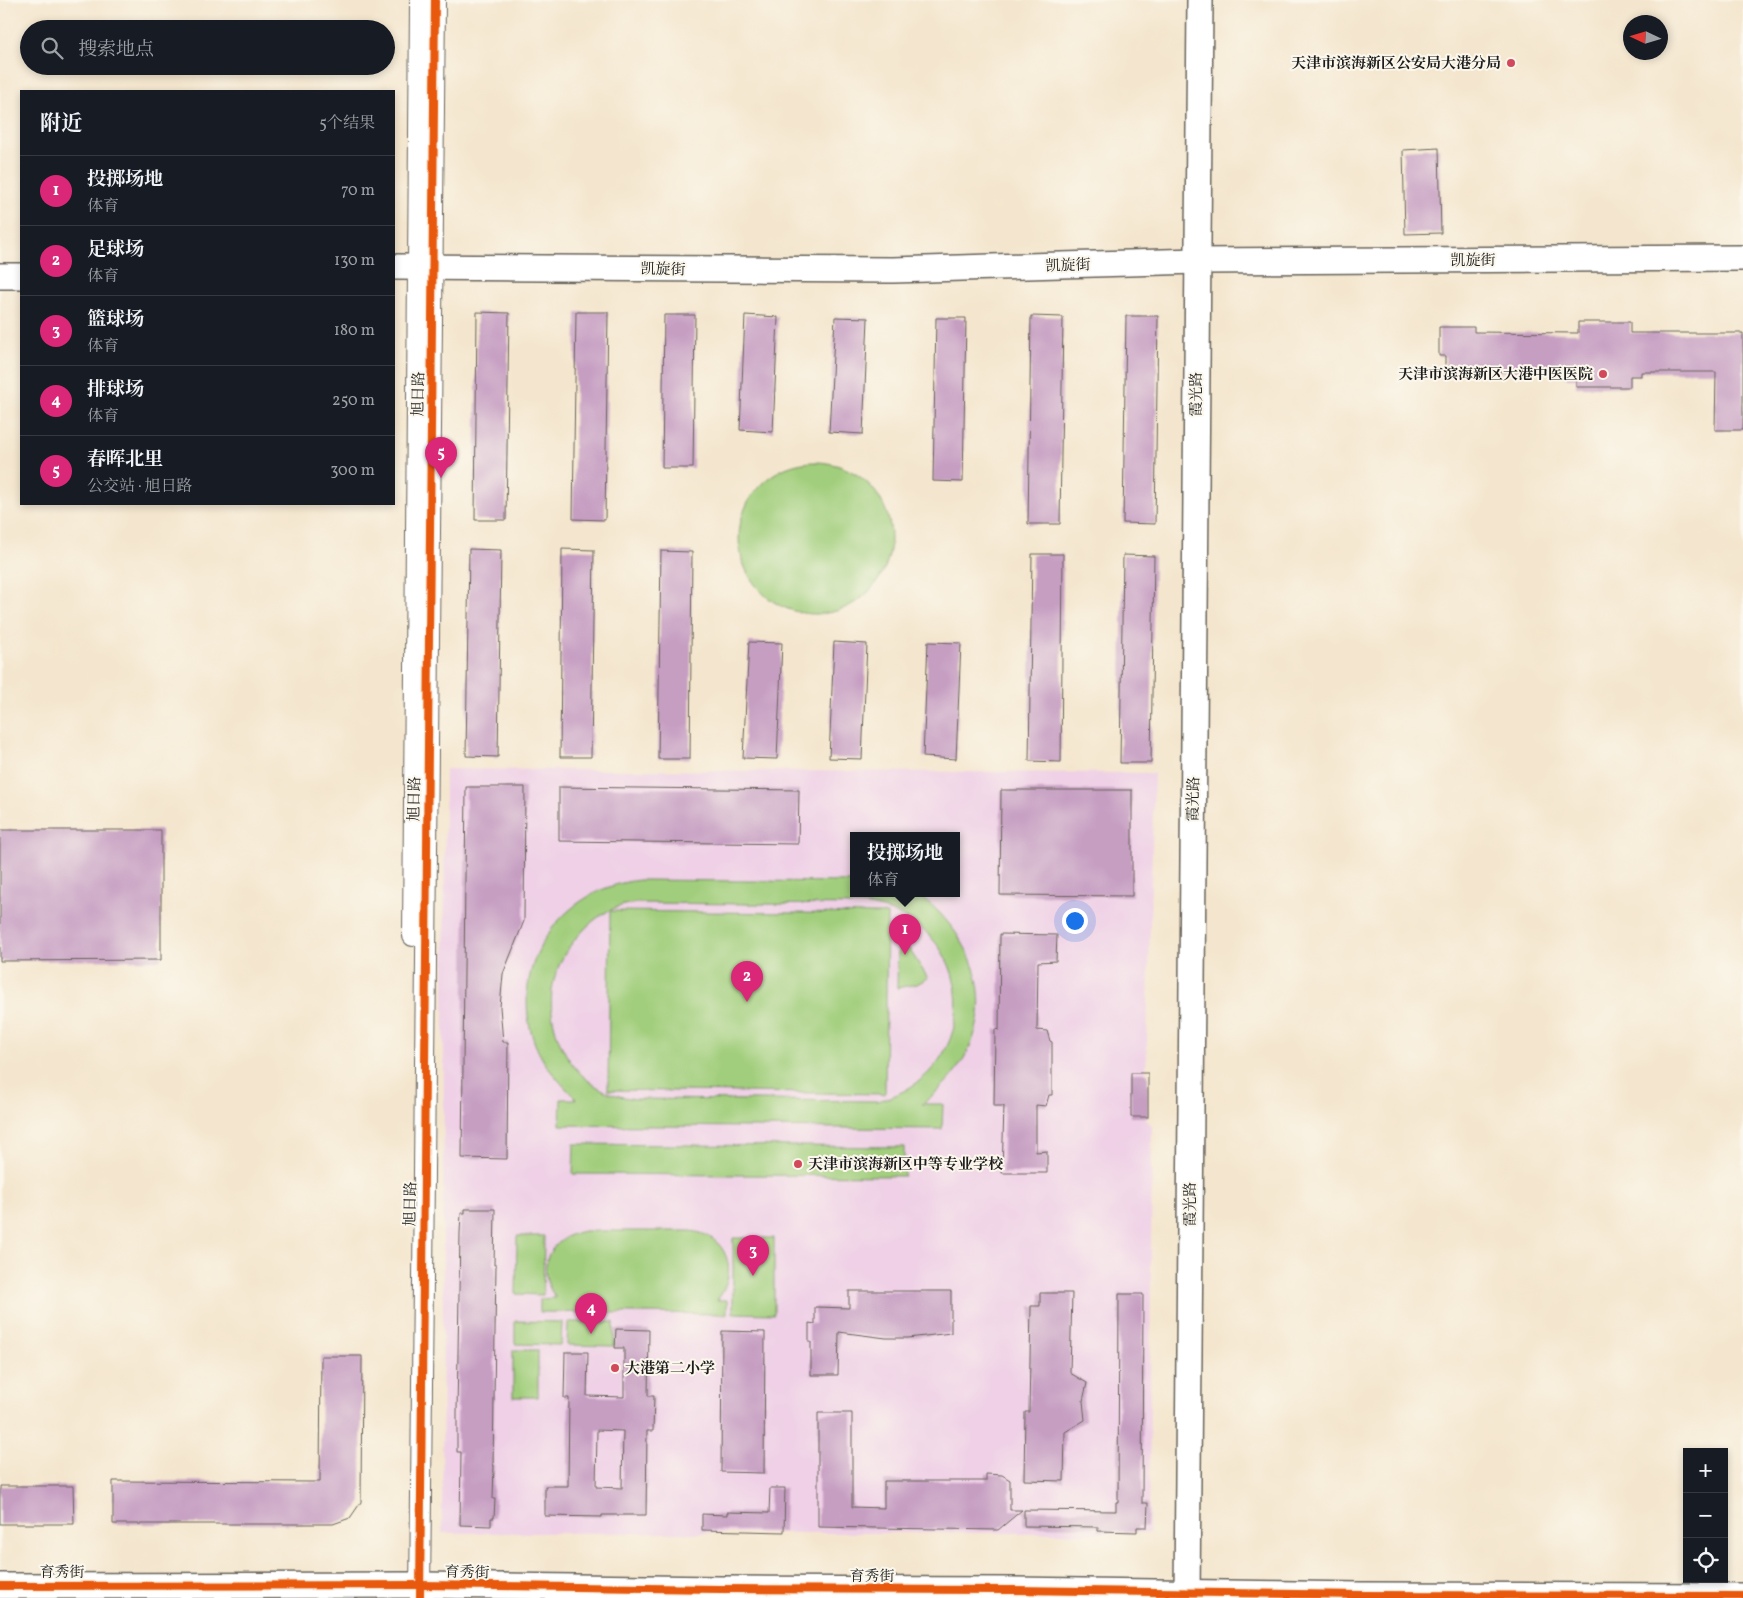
<!DOCTYPE html>
<html lang="zh">
<head>
<meta charset="utf-8">
<style>
	:root { --surface:#171b24; --page:#242831; --text:#f1f3f6; --muted:#9ea1a6; --line:#363941; --accent:#db2777 }
	body { margin:0; font-family:Vollkorn,"Noto Serif SC",serif; background:var(--page); color:var(--text) }
	.controls { position:absolute; right:15px; bottom:15px; display:grid; overflow:hidden; border-radius:0px; box-shadow:0 2px 8px #0003 }
	.controls button { width:45px; height:45px; display:grid; place-items:center; padding:0; border:0; border-bottom:1px solid var(--line); background:var(--surface); color:var(--text); font:25px sans-serif }
	.compass { position:absolute; left:1623px; top:15px; width:45px; height:45px; border-radius:50%; background:var(--surface); box-shadow:0 2px 8px #0003; rotate:274deg }
	.you { position:absolute; left:1074px; top:920px; width:18px; height:18px; margin:-12px; border:4px solid #fff; border-radius:50%; background:#1a73e8; box-shadow:0 0 0 8px #1a73e833 }
	.badge { display:grid; place-items:center; width:32px; height:32px; border-radius:50%; background:var(--accent); color:#fff; font-size:16px; font-weight:700 }
	.pin { position:absolute; translate:-50% -41px; filter:drop-shadow(0 1px 2px #0008) }
	.pin::after { content:''; position:absolute; top:26px; width:18px; height:15px; background:inherit; clip-path:polygon(0 0,100% 0,50% 100%) }
	.popup { position:absolute; left:850px; top:832px; width:110px; height:65px; box-sizing:border-box; display:grid; place-content:center; border-radius:0px; background:var(--surface); filter:drop-shadow(0 1px 4px #0005); font-size:16px; white-space:nowrap; color:var(--muted) }
	.popup b { font-size:19px; color:var(--text) }
	.popup::after { content:''; position:absolute; left:50%; top:100%; margin-left:-10px; border:10px solid transparent; border-top-color:var(--surface) }
	.list { margin:0; padding:0; list-style:none }
	h2 { display:flex; justify-content:space-between; align-items:center; height:65px; margin:0; padding:0 20px; font-size:21px }
	h2 small { font-size:16px; font-weight:400; color:var(--muted) }
	.list li { display:grid; grid-template-columns:32px 1fr auto; gap:15px; align-items:center; box-sizing:border-box; height:70px; padding:0 20px; border-top:1px solid var(--line) }
	.list b { display:block; font-size:19px; white-space:nowrap }
	.list p { margin:0; font-size:16px; white-space:nowrap; color:var(--muted) }
	.list em { font-size:16px; font-style:normal; color:var(--muted) }
	.icon { flex:none; width:28px; height:28px; fill:none; stroke:currentColor; stroke-width:2; stroke-linecap:round; stroke-linejoin:round }
	.map { position:relative; flex:none; width:1743px; height:1598px; overflow:hidden }
	.search { position:absolute; background:var(--surface); box-shadow:0 2px 8px #0003; left:20px; top:20px; width:375px; height:55px; display:flex; align-items:center; gap:12px; box-sizing:border-box; padding:0 18px; border-radius:28px; color:var(--muted); font-size:19px }
	.panel { position:absolute; background:var(--surface); box-shadow:0 2px 8px #0003; left:20px; top:90px; width:375px; height:415px; border-radius:0px }
	.map>svg:first-child { display:block }
	.built { fill:#efd0e6; fill-rule:evenodd }
	.green { fill:#a1ce7c; stroke:#5e754c; fill-rule:evenodd }
	.building { fill:#c69ec2; fill-rule:evenodd }
	.lines { fill:none; stroke-linecap:round; stroke-linejoin:round }
	.minor-casing { stroke:#68635a; stroke-width:22 }
	.tertiary-casing { stroke:#68635a; stroke-width:28 }
	.minor { stroke:#fff; stroke-width:20 }
	.tertiary { stroke:#fff; stroke-width:25 }
	.cycleway-casing { stroke:#fbf7ec; stroke-width:11 }
	.cycleway { stroke:#e8590c; stroke-width:8 }
	.poi-dot { fill:#d1495b; stroke:#fbf7ec; stroke-width:2 }
	.labels { text-anchor:middle; stroke-width:4; stroke-linejoin:round; paint-order:stroke }
	.poi-label { font-size:15px; font-weight:bold; fill:#1c1c1c; stroke:#fbf7ec; text-anchor:end }
	.street-label { font-size:15px; fill:#1c1c1c; stroke:#fbf7ec }
</style>
</head>
<body>
<div class="map">
<svg width="1743" height="1598" viewBox="0 0 1743 1598">
	<rect width="100%" height="100%" fill="#fbf7ec"/>
	<filter id="ink" filterUnits="userSpaceOnUse"><feTurbulence type="fractalNoise" baseFrequency=".02" numOctaves="2"/><feDisplacementMap in="SourceGraphic" scale="10" xChannelSelector="R" yChannelSelector="G"/><feConvolveMatrix kernelMatrix="1 2 1 2 8 2 1 2 1" color-interpolation-filters="sRGB"/></filter>
	<filter id="wash" filterUnits="userSpaceOnUse"><feTurbulence type="fractalNoise" baseFrequency=".0096" numOctaves="4" result="noise"/><feDisplacementMap in="SourceGraphic" scale="20" xChannelSelector="R" yChannelSelector="G"/><feGaussianBlur stdDeviation="1.12" result="paint"/><feColorMatrix in="noise" values="0 0 0 0 0 0 0 0 0 0 0 0 0 0 0 0 0 1.4 0 .05"/><feComposite in="paint" operator="in"/></filter>
	<g filter="url(#wash)">
		<rect width="100%" height="100%" fill="#f4e6ce"/>
		<path class="built" d="M445,769l709,4 -9,345 7,8 -3,407h-707zM854,836h102v58h-102z"/>
		<g class="green">
			<circle cx="815" cy="538" r="76"/>
			<path d="M640,880l214,2v12c16,0 43,-3 57,0 15,2 30,20 39,31 50,62 34,133 -28,179h21l-1,25 -382,-4 1,-26h15c-16,-17 -32,-32 -41,-55 -29,-77 25,-156 105,-164zM636,903l226,2c121,13 126,169 15,196l-241,-2c-16,-2 -30,-6 -43,-15 -35,-24 -52,-77 -35,-116 5,-13 13,-25 23,-35 15,-17 33,-28 55,-30z"/>
			<polygon points="610,911 887,914 885,1094 608,1090"/>
			<polygon points="898,932 928,978 917,984 897,988"/>
			<polygon points="574,1144 904,1147 904,1176 573,1174"/>
			<path d="M584,1231h107c36,4 49,41 26,69h10v14l-187,-2v-13l16,-1c-22,-29 -8,-61 28,-67z"/>
			<polygon points="517,1236 544,1236 543,1295 516,1294"/>
			<polygon points="733,1238 774,1238 774,1314 733,1313"/>
			<polygon points="515,1321 562,1322 561,1345 515,1344"/>
			<polygon points="568,1322 614,1322 614,1346 567,1345"/>
			<rect x="513" y="1350" width="25" height="47"/>
		</g>
		<g id="blocks">
			<g class="building">
				<polygon points="1439,148 1441,233 1405,234 1403,150"/>
				<polygon points="477,312 509,313 506,520 475,520"/>
				<polygon points="576,312 608,312 605,520 573,519"/>
				<polygon points="664,315 695,315 693,468 662,468"/>
				<polygon points="745,315 778,317 773,432 740,430"/>
				<polygon points="1031,316 1063,317 1060,524 1028,524"/>
				<polygon points="1126,316 1158,316 1155,524 1123,523"/>
				<polygon points="835,317 868,318 863,434 829,432"/>
				<polygon points="936,318 966,318 963,482 933,481"/>
				<polygon points="1578,322 1630,322 1630,333 1743,333 1743,430 1715,430 1716,372 1641,372 1641,376 1630,376 1630,387 1576,387 1576,378 1565,378 1565,371 1445,371 1445,356 1439,356 1439,327 1474,327 1474,332 1578,333"/>
				<polygon points="469,549 501,550 498,757 466,756"/>
				<polygon points="562,549 594,550 591,757 560,757"/>
				<polygon points="661,551 692,552 690,759 658,759"/>
				<polygon points="1032,554 1063,554 1061,762 1029,761"/>
				<polygon points="1123,555 1154,556 1151,763 1120,763"/>
				<polygon points="749,642 782,643 777,759 743,758"/>
				<polygon points="834,642 867,644 862,759 829,758"/>
				<polygon points="928,642 961,643 956,759 923,757"/>
				<polygon points="466,787 525,787 524,921 503,974 500,1007 503,1042 508,1042 507,1159 462,1158"/>
				<polygon points="559,787 799,790 798,844 559,841"/>
				<polygon points="1001,790 1132,790 1132,896 1000,895"/>
				<polygon points="0,830 161,830 161,960 0,961"/>
				<polygon points="1000,934 1057,935 1056,961 1038,962 1037,1030 1047,1031 1050,1041 1052,1042 1052,1095 1049,1095 1046,1106 1036,1105 1036,1152 1047,1151 1047,1173 1002,1173 1004,1106 994,1106 995,1029 999,1030"/>
				<rect x="1131" y="1073" width="17" height="44"/>
				<polygon points="465,1209 495,1209 494,1265 496,1265 493,1465 494,1465 493,1499 495,1499 494,1518 491,1518 491,1526 460,1525 461,1452 457,1452 457,1413 460,1233 461,1213 465,1213"/>
				<polygon points="849,1291 951,1291 951,1333 908,1338 886,1338 839,1332 838,1375 811,1375 811,1342 809,1342 809,1323 815,1324 815,1307 849,1308"/>
				<polygon points="1040,1293 1072,1293 1070,1373 1087,1383 1083,1401 1085,1420 1065,1432 1064,1481 1024,1480 1025,1412 1029,1412 1031,1306 1040,1306"/>
				<polygon points="1119,1294 1143,1294 1142,1503 1148,1503 1147,1527 1137,1527 1137,1532 1098,1531 1098,1527 1024,1526 1024,1510 1116,1511 1116,1502 1118,1502"/>
				<path d="M616,1329l33,1 -1,66h6l-1,35h-6l-1,84h-44v2l-57,-1v-30h23l1,-88h-5l1,-46h23l-1,44 37,1v-49h-9zM597,1430l26,1 -1,57 -26,-1z"/>
				<polygon points="722,1331 765,1332 764,1473 721,1472"/>
				<polygon points="321,1356 362,1356 361,1502 350,1518 333,1524 113,1524 113,1481 320,1482"/>
				<polygon points="818,1413 852,1413 852,1507 884,1508 884,1481 986,1481 986,1474 1002,1475 1010,1480 1010,1510 1022,1510 998,1530 818,1527"/>
				<polygon points="0,1486 73,1486 74,1524 0,1524"/>
				<polygon points="770,1488 785,1488 784,1532 702,1530 702,1514 727,1515 727,1512 769,1513"/>
			</g>
		</g>
	</g>
	<g filter="url(#ink)">
		<use href="#blocks" fill-opacity="0" stroke="#68635a" stroke-width="1"/>
		<g class="lines">
			<g class="minor-casing">
				<g id="minor">
					<polyline points="413,936 420,0"/>
					<polyline points="420,1598 435,0"/>
				</g>
			</g>
			<g class="tertiary-casing">
				<g id="tertiary">
					<polyline points="394,267 893,270 1197,261 1743,258"/>
					<polyline points="0,276 21,276"/>
					<polyline points="0,1586 420,1585 719,1589 1014,1590 1360,1595 1743,1596"/>
					<polyline points="1187,1598 1200,0"/>
				</g>
			</g>
			<use href="#minor" class="minor"/>
			<use href="#tertiary" class="tertiary"/>
			<g class="cycleway-casing">
				<g id="cycleway">
					<polyline points="0,1586 420,1585 719,1589 1014,1590 1360,1595 1743,1596"/>
					<polyline points="420,1598 435,0"/>
				</g>
			</g>
			<use href="#cycleway" class="cycleway"/>
		</g>
	</g>
	<g class="poi-dot">
		<circle cx="1511" cy="63" r="5"/>
		<circle cx="1603" cy="374" r="5"/>
		<circle cx="798" cy="1164" r="5"/>
		<circle cx="615" cy="1368" r="5"/>
	</g>
	<g class="labels">
		<g class="poi-label">
			<text x="1501" y="68">天津市滨海新区公安局大港分局</text>
			<text x="1593" y="379">天津市滨海新区大港中医医院</text>
			<text x="808" y="1169" text-anchor="start">天津市滨海新区中等专业学校</text>
			<text x="625" y="1373" text-anchor="start">大港第二小学</text>
		</g>
		<g class="street-label">
			<text x="1473" y="265">凯旋街</text>
			<text transform="translate(1068 265) rotate(-2)" y="5">凯旋街</text>
			<text transform="translate(663 269) rotate(1)" y="5">凯旋街</text>
			<text transform="translate(418 394) rotate(-89)" y="5">旭日路</text>
			<text transform="translate(1196 394) rotate(-90)" y="5">霞光路</text>
			<text transform="translate(414 799) rotate(-89)" y="5">旭日路</text>
			<text transform="translate(1193 799) rotate(-89)" y="5">霞光路</text>
			<text transform="translate(410 1204) rotate(-89)" y="5">旭日路</text>
			<text transform="translate(1190 1204) rotate(-90)" y="5">霞光路</text>
			<text x="62" y="1577">育秀街</text>
			<text transform="translate(467 1572) rotate(1)" y="5">育秀街</text>
			<text x="872" y="1581">育秀街</text>
		</g>
	</g>
</svg>
<div class="controls">
<button>+</button>
<button>−</button>
<button><svg class="icon" aria-label="locate" viewBox="0 0 24 24"><circle cx="12" cy="12" r="6"/><path d="M12 2v4M12 18v4M2 12h4M18 12h4"/></svg></button>
</div>
<svg class="compass" viewBox="-18 -18 36 36"><path d="M0-13l5 13h-10z" fill="#e53935"/><path d="M0 13l5-13h-10z" fill="#9ea1a6"/></svg>
<div class="you"></div>
<div class="pin badge" style="left:905px;top:955px">1</div>
<div class="popup"><b>投掷场地</b>体育</div>
<div class="pin badge" style="left:747px;top:1002px">2</div>
<div class="pin badge" style="left:753px;top:1276px">3</div>
<div class="pin badge" style="left:591px;top:1334px">4</div>
<div class="pin badge" style="left:441px;top:478px">5</div>
<div class="search"><svg class="icon" aria-label="search" viewBox="0 0 24 24"><circle cx="10" cy="10" r="6"/><path d="M15 15l6 6"/></svg>搜索地点</div>
<section class="panel">
<h2>附近<small>5个结果</small></h2>
<ul class="list">
<li><span class="badge">1</span><div><b>投掷场地</b><p>体育</p></div><em>70 m</em></li>
<li><span class="badge">2</span><div><b>足球场</b><p>体育</p></div><em>130 m</em></li>
<li><span class="badge">3</span><div><b>篮球场</b><p>体育</p></div><em>180 m</em></li>
<li><span class="badge">4</span><div><b>排球场</b><p>体育</p></div><em>250 m</em></li>
<li><span class="badge">5</span><div><b>春晖北里</b><p>公交站 · 旭日路</p></div><em>300 m</em></li>
</ul>
</section>
</div>
</body>
</html>
